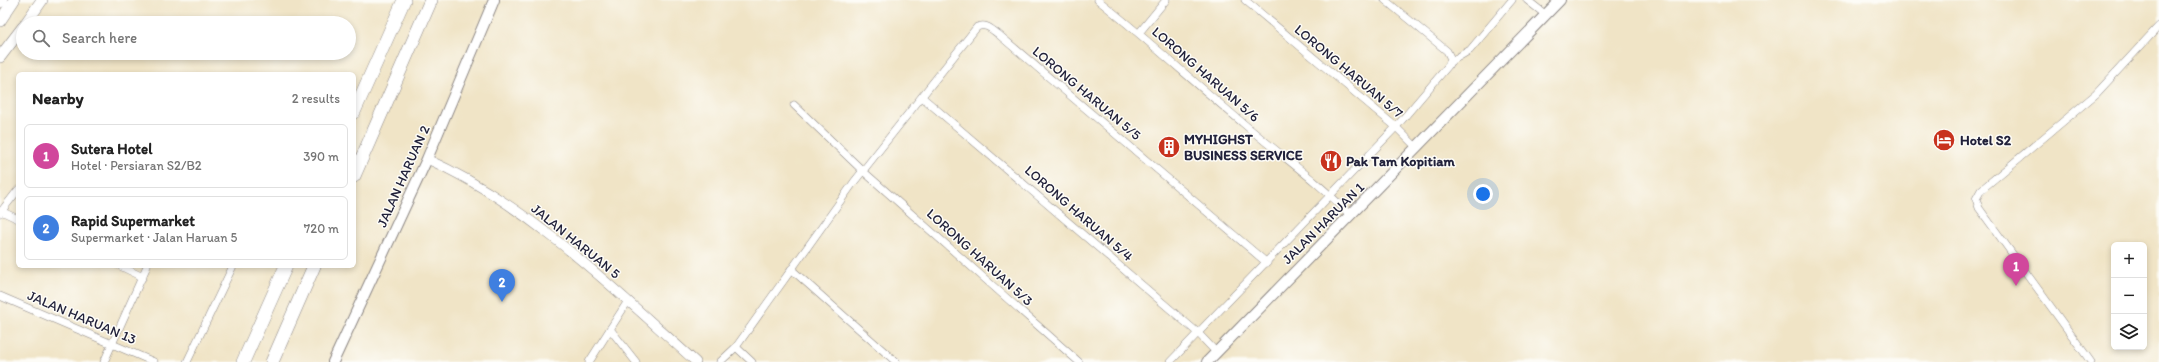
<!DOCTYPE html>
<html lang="en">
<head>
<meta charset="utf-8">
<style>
	:root { --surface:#fff; --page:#f2f2f2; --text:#222; --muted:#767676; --line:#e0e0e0; --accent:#111827 }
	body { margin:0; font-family:Itim,sans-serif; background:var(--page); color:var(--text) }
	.controls { position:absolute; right:12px; bottom:12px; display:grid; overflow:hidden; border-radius:6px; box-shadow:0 2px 6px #0003 }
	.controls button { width:36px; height:36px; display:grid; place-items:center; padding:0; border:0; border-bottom:1px solid var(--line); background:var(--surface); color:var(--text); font:20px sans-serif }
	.you { position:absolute; left:1483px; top:194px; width:14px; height:14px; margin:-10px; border:3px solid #fff; border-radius:50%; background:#1a73e8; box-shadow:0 0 0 6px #1a73e833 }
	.badge { display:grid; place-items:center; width:26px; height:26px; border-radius:50%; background:var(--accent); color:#fff; font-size:13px; font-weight:700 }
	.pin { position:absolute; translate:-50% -33px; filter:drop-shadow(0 1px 2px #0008) }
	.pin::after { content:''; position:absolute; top:21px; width:14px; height:12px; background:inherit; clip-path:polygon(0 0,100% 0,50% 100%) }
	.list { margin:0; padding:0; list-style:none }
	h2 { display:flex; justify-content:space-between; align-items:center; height:52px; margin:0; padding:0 16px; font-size:17px }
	h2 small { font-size:13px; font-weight:400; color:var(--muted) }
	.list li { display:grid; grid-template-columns:26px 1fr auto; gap:12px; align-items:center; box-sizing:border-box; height:64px; margin:0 8px 8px; padding:0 8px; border:1px solid var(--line); border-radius:6px }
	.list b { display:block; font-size:15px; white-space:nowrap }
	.list p { margin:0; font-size:13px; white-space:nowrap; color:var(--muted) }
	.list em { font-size:13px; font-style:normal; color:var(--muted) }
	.icon { flex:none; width:22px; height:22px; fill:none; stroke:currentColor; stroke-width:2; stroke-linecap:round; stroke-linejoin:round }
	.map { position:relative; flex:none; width:2159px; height:362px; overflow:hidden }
	.search { position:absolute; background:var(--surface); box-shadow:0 2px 6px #0003; left:16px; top:16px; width:340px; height:44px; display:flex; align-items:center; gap:10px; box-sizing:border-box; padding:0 14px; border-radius:22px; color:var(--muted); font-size:15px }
	.panel { position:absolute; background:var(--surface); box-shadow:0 2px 6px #0003; left:16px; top:72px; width:340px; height:196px; border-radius:6px }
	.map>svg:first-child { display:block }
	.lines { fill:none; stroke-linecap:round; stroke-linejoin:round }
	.minor-casing { stroke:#898380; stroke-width:8 }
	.tertiary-casing { stroke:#898380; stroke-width:10 }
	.secondary-casing { stroke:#898380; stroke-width:12 }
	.primary-casing { stroke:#898380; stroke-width:12 }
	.motorway-casing { stroke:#898380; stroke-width:14 }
	.minor { stroke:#fff; stroke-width:7 }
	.tertiary { stroke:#fff; stroke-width:9 }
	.secondary { stroke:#fff; stroke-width:10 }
	.primary { stroke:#fff; stroke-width:11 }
	.motorway { stroke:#fff; stroke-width:13 }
	.labels { text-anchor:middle; stroke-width:3; stroke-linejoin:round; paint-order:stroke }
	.street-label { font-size:14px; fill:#22223b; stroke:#fdfcf7 }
	.poi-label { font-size:14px; font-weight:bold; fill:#22223b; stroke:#fdfcf7; text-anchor:start }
</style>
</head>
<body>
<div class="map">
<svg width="2159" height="362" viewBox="0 0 2159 362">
	<rect width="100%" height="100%" fill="#fdfcf7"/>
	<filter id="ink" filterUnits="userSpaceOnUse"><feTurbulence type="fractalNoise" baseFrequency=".025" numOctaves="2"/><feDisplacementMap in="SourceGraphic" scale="8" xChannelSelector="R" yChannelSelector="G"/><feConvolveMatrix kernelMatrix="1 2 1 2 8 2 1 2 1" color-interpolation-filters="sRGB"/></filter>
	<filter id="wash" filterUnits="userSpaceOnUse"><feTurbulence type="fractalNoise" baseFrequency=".012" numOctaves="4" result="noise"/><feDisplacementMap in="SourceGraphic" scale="16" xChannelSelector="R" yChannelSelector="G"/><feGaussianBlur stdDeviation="0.9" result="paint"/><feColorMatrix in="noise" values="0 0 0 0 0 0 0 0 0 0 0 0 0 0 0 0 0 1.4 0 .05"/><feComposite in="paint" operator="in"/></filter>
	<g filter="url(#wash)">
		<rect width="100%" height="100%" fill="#f0e4c6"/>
	</g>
	<g filter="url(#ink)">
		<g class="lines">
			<g class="minor-casing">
				<g id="minor">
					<path d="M1098,0c50,40 97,83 146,124 35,30 74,57 106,91"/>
					<polyline points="1245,0 1396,127 1417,148"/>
					<polyline points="1385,0 1447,51 1451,59 1450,62"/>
					<polyline points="1527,0 1546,15"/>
					<polyline points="1139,33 1166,0"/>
					<polyline points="922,97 1198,333 1216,352"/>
					<polyline points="794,105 863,171 1079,362"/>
					<polyline points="1,211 18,219"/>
					<polyline points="0,213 18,190"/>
					<polyline points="120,266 143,277"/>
					<polyline points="791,269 896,362"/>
					<polyline points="0,296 154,362"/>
					<polyline points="610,329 636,362"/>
					<polyline points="736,347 752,362"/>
					<polyline points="104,362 147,266"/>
					<polyline points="187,362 233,266"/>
					<polyline points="589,362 628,301"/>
					<path d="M720,362l16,-15 118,-165 123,-155c9,-4 14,2 21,7l269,229"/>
					<polyline points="1170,362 1396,127 1448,66 1450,62 1470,50 1512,0"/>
					<polyline points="2091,362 1979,208 1976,199 1981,190 2096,94 2159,26"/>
				</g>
			</g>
			<g class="tertiary-casing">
				<path id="tertiary" d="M427,159c101,45 187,130 269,203"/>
			</g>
			<g class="secondary-casing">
				<g id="secondary">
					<polyline points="333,362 427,159 494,0"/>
					<polyline points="1207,362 1560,0"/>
				</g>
			</g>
			<g class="primary-casing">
				<g id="primary">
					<polyline points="0,2 2,0"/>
					<polyline points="0,21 14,0"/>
					<polyline points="26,23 42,0"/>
					<polyline points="0,57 23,27"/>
				</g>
			</g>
			<g class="motorway-casing">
				<g id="motorway">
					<polyline points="354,112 404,0"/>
					<polyline points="354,176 431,0"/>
					<polyline points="243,362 286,266"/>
					<polyline points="272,362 314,266"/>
				</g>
			</g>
			<use href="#minor" class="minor"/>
			<use href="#tertiary" class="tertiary"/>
			<use href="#secondary" class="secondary"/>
			<use href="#primary" class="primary"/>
			<use href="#motorway" class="motorway"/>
		</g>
	</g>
	<defs>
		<g id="hotel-disc" transform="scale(1.15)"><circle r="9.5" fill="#c8321e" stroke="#fdfcf7"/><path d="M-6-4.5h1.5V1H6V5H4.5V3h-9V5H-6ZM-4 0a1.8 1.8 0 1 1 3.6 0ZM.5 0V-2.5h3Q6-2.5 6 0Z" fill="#fff"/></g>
		<g id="building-disc" transform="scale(1.15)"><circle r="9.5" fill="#c8321e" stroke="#fdfcf7"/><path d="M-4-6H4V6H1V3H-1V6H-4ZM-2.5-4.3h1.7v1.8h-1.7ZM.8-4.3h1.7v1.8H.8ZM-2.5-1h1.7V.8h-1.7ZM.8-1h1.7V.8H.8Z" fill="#fff"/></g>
		<g id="restaurant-disc" transform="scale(1.15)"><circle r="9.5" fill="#c8321e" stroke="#fdfcf7"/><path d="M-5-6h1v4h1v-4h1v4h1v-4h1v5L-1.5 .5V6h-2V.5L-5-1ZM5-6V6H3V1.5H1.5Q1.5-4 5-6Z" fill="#fff"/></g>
	</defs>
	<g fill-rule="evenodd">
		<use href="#hotel-disc" x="1944" y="140"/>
		<use href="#building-disc" x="1169" y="147"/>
		<use href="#restaurant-disc" x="1331" y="161"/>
	</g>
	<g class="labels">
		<g class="street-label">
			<text transform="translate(1349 71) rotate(40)" y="5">LORONG HARUAN 5/7</text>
			<text transform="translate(1206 74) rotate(41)" y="5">LORONG HARUAN 5/6</text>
			<text transform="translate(1087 93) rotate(40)" y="5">LORONG HARUAN 5/5</text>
			<text transform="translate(403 176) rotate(-66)" y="5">JALAN HARUAN 2</text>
			<text transform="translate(1079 213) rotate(41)" y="5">LORONG HARUAN 5/4</text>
			<text transform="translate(1323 223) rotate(-45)" y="5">JALAN HARUAN 1</text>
			<text transform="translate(576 241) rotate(39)" y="5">JALAN HARUAN 5</text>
			<text transform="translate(980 257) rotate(42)" y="5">LORONG HARUAN 5/3</text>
			<text transform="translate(82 317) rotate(23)" y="5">JALAN HARUAN 13</text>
		</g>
		<g class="poi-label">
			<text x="1184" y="144">MYHIGHST<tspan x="1184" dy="16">BUSINESS SERVICE</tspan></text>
			<text x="1960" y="145">Hotel S2</text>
			<text x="1346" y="166">Pak Tam Kopitiam</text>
		</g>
	</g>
</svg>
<div class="controls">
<button>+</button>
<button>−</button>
<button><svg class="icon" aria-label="layers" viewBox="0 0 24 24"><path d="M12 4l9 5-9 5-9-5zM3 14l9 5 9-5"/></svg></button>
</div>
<div class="you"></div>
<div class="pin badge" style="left:2016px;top:286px;background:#d1479c">1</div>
<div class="pin badge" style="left:502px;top:302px;background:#3f7fe0">2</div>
<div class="search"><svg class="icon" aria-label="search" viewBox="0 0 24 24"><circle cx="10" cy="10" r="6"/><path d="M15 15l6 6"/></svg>Search here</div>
<section class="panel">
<h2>Nearby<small>2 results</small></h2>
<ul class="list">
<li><span class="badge" style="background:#d1479c">1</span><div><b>Sutera Hotel</b><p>Hotel · Persiaran S2/B2</p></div><em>390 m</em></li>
<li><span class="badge" style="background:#3f7fe0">2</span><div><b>Rapid Supermarket</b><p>Supermarket · Jalan Haruan 5</p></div><em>720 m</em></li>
</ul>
</section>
</div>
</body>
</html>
